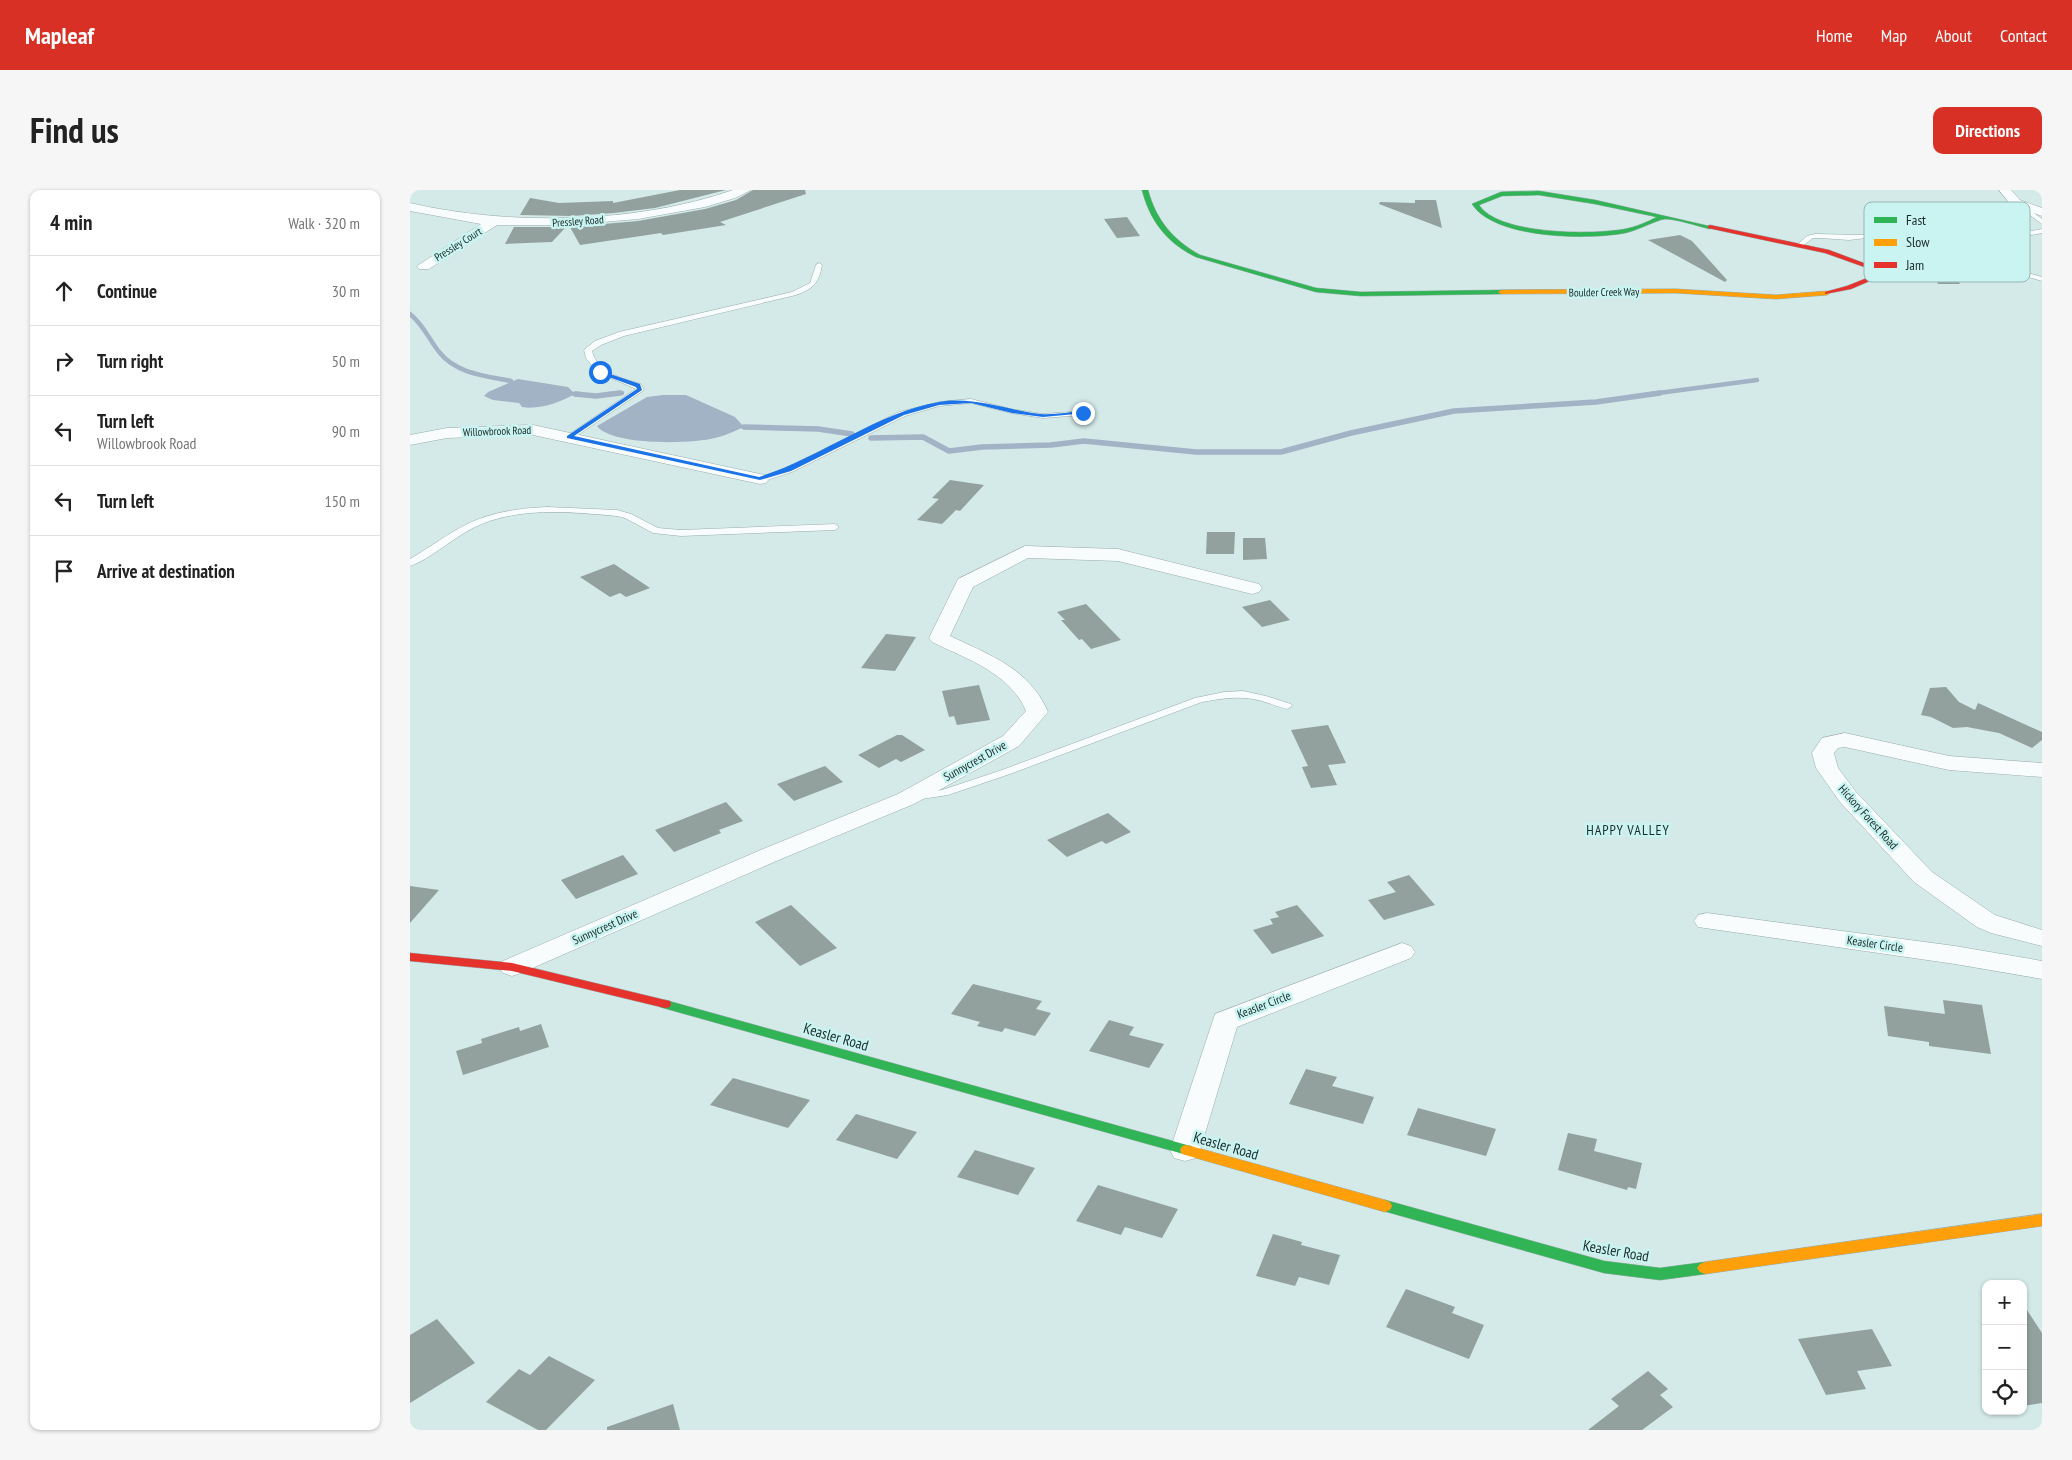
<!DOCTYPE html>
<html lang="en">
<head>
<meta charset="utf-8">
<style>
	:root { --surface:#fff; --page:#f6f6f6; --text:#222; --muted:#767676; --line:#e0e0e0; --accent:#d93025 }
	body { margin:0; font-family:"PT Sans Narrow",sans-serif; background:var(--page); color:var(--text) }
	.controls { position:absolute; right:15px; bottom:15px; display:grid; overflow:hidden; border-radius:10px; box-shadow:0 1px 4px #0004 }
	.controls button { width:45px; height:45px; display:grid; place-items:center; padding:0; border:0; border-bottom:1px solid var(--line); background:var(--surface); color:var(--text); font:25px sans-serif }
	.stop { position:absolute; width:15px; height:15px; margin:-11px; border:4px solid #1a73e8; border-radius:50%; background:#fff }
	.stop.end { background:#1a73e8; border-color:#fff; box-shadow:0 1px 5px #0008 }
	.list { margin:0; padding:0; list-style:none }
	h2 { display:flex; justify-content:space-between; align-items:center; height:65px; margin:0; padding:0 20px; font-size:21px }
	h2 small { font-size:16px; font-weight:400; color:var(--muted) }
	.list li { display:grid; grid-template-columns:32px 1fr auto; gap:15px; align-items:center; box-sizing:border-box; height:70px; padding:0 20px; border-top:1px solid var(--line) }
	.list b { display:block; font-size:19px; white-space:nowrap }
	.list p { margin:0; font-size:16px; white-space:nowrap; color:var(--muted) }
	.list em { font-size:16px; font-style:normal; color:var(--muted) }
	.icon { flex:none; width:28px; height:28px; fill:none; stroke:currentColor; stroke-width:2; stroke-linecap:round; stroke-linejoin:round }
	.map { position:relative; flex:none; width:1632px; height:1240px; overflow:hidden; border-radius:10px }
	header { display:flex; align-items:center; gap:30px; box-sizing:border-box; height:70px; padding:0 25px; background:var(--accent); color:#fff }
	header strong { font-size:24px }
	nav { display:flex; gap:28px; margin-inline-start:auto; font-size:18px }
	.intro { display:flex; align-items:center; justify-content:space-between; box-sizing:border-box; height:120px; padding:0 30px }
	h1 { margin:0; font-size:35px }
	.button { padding:12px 22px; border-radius:10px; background:var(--accent); color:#fff; font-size:18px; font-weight:700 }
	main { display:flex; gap:30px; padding:0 30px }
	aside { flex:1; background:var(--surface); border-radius:10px; box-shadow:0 1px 4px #0004 }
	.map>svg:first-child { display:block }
	.water { fill:#a1b3c5 }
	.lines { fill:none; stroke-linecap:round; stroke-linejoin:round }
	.stream-far1 { stroke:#a1b3c5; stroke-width:4.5 }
	.stream { stroke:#a1b3c5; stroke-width:5.5 }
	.building { fill:#92a19e }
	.lane-casing { stroke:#9aacab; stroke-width:1 }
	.street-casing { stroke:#9aacab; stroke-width:1 }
	.fast-casing { stroke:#9aacab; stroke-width:1 }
	.slow-casing { stroke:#9aacab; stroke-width:1 }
	.jam-casing { stroke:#9aacab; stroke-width:1 }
	.lane { fill:#f8fcfc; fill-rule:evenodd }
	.street { fill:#f8fcfc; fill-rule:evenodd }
	.fast { fill:#30b455; fill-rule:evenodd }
	.slow { fill:#ff9f0a; fill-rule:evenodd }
	.jam { fill:#e5322d; fill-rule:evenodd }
	.route { fill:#1a73e8 }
	.labels { text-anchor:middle; stroke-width:5; stroke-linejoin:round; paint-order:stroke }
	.far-street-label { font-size:11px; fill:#1a2a2a; stroke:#c9f4f1 }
	.street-label { font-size:12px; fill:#1a2a2a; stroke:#c9f4f1 }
	.neighbourhood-label { font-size:14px; letter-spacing:1px; fill:#1a2a2a; stroke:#c9f4f1 }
	.near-street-label { font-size:15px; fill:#1a2a2a; stroke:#c9f4f1 }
	.key { fill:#c9f4f1; stroke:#94b7b5; stroke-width:1 }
	.key-label { font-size:14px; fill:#1a2a2a }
</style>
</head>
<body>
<header>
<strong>Mapleaf</strong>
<nav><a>Home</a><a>Map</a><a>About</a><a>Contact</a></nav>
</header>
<div class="intro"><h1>Find us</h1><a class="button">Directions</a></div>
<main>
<aside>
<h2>4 min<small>Walk · 320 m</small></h2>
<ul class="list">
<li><svg class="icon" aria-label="ahead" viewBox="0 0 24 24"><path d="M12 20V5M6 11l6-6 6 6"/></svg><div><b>Continue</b></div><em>30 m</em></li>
<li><svg class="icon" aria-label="right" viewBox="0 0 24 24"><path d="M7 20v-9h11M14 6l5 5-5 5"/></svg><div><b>Turn right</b></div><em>50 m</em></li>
<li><svg class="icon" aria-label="left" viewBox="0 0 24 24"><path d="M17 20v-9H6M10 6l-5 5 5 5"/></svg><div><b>Turn left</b><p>Willowbrook Road</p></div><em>90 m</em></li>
<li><svg class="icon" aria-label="left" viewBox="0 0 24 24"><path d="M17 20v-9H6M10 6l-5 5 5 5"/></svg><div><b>Turn left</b></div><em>150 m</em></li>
<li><svg class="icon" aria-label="arrive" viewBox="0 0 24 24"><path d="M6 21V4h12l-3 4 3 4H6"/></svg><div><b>Arrive at destination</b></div></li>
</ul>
</aside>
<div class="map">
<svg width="1632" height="1240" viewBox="0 0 1632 1240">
	<rect width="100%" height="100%" fill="#d3eae9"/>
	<g class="water">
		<path d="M108,189l50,8 7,7c-14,8 -36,16 -53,13l-3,-4 -26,-3 -9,-4 4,-4z"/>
		<path d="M253,205h23l49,22 9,10c-10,4 -19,9 -29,11 -23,6 -103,8 -118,-12l50,-29z"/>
	</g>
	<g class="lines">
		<g class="stream-far1">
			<path d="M0,124c14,11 19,26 30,39 17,21 47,23 71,28"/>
			<polyline points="165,204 170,204"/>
			<polyline points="199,204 212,203"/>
			<polyline points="1241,204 1347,190"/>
		</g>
		<g class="stream">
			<polyline points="165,204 186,206 210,203"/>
			<polyline points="334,237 408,239 442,244"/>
			<polyline points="461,248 513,247 539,261 572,257 641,255 674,251 786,262 871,262 941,243 1044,221 1186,212 1250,203"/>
		</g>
	</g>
	<g class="building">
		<polygon points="270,0 316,0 245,18 204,23 162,26 110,25 120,8 149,13 203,11 203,13"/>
		<polygon points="343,0 395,0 396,4 310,32 316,35 253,45 251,43 170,55 160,37 228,31 295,19 326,10"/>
		<polygon points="1005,10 1026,10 1032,38 969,14 970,12 1005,13"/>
		<polygon points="717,27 730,46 707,48 694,29"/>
		<polygon points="104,37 156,37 142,52 95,54"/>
		<polygon points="1270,45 1282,51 1317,90 1315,92 1238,50"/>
		<polygon points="1538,71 1550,94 1528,94 1519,77"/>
		<polygon points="540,290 574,295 550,321 546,320 532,334 507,330 529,309 522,308"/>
		<polygon points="797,342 825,342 824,364 796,364"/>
		<polygon points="833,348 855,348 857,369 833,370"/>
		<polygon points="204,374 240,398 216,407 210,403 200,407 170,387"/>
		<polygon points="860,410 880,430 852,437 832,417"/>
		<polygon points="676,414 711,450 681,459 672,449 669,450 651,430 655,430 647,422"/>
		<polygon points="476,444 506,447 485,481 451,478"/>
		<polygon points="569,495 580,530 547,535 544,526 539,527 532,501"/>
		<polygon points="1536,497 1549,512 1565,520 1568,513 1632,542 1632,550 1622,558 1589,543 1557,537 1543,538 1521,527 1511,525 1520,498"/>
		<polygon points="918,535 936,573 918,575 927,595 901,598 892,577 898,576 881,540"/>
		<polygon points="487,545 492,545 515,560 491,572 486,569 469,578 448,565"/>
		<polygon points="415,576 433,592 384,611 367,594"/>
		<polygon points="316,612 333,631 309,640 311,643 264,662 245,640"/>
		<polygon points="698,623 721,642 696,654 692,651 657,667 637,650"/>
		<polygon points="213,665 228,684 166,709 151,690"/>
		<polygon points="999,685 1025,715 974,730 958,710 986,702 977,692"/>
		<polygon points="0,696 29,700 0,733"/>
		<polygon points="381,715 427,758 390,776 345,732"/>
		<polygon points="887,715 914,746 862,764 843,740 863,734 860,729 869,727 865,722"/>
		<polygon points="563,794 632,811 626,819 641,823 625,846 595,838 592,842 567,836 570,832 541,824"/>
		<polygon points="1533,810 1572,815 1581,864 1519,856 1519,852 1478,846 1474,816 1535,824"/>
		<polygon points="699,830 724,837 719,845 754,854 739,878 679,861"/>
		<polygon points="131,834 139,857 53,885 46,861 72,853 71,849 109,837 110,841"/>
		<polygon points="896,879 927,887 922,896 964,907 953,934 879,914"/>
		<polygon points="323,888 400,910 378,938 300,915"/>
		<polygon points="1008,918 1086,939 1076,966 997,945"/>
		<polygon points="446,924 507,942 487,969 426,950"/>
		<polygon points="1158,943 1187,949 1184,961 1232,973 1226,999 1218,997 1217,1000 1148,980"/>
		<polygon points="565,960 625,978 608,1005 547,987"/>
		<polygon points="688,995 768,1019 752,1048 715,1037 711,1045 666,1031"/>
		<polygon points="863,1044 892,1052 891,1055 930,1065 919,1095 889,1087 885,1096 846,1086"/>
		<polygon points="996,1099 1045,1117 1042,1123 1074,1135 1059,1169 976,1137"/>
		<polygon points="1613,1114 1632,1143 1632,1213 1613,1216"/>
		<polygon points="27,1129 65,1173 0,1213 0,1145"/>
		<polygon points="1462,1139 1482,1176 1447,1181 1456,1199 1416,1205 1388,1149"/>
		<polygon points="139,1166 185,1190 136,1240 128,1240 76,1212 109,1179 120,1185"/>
		<polygon points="1238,1181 1258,1199 1250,1205 1263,1217 1232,1240 1178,1240 1209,1216 1201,1209"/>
		<polygon points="263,1214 270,1240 197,1240 197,1237"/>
	</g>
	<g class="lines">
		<g class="lane-casing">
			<g id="lane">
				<polygon points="1609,15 1613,15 1632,29 1632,34 1609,17"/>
				<path d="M1532,33c33,0 67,14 100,6v4c-27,7 -50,-3 -77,-5 -22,-3 -44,1 -66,5l10,6 133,38v4l-137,-40 -13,-6 -43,5 -29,-2h-7l-12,9 -5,-1 11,-10 8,-2 48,1z"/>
				<path d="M409,73l3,2c-3,18 -9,24 -26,30l-172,41 -23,9 -9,6c6,22 29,27 49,33l3,6 -72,49 -7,-2 71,-48 -39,-17 -11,-14 -2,-8 11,-9 24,-9 173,-40 18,-9 6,-18z"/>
				<polygon points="561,209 601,219 633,224 673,221 677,223 673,225 633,228 601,223 561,213 529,216 495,226 382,282 350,292 346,289 376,278 489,222 529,212"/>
				<path d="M137,317l70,3 14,4 27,14 23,2 154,-6 4,3 -4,3 -154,6 -28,-3 -28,-15 -8,-2c-48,-4 -100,-10 -144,12 -20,10 -44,32 -63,38v-7c19,-11 37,-25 57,-35 25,-12 53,-16 80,-17z"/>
				<path d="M833,501l23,5 25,8 1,2 -5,3c-12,-3 -22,-8 -34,-10 -17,-3 -34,0 -51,3l-192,72 -62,21 -33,5 -6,-3 6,-3 27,-4 60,-20 193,-72 29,-6z"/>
			</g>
		</g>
		<g class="street-casing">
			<g id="street">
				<path d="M323,0h18l-16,8 -30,9 -67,12 -70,6h-71l-68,44h-10l-2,-3 64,-42 -71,-13v-8c99,23 226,21 323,-13z"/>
				<polygon points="1589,0 1601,0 1610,10 1632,18 1632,26 1601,15"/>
				<polygon points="123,235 350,284 356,285 359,289 356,293 350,294 123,245 37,248 0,255 0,245 37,238"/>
				<path d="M615,356l93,3 141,35 3,4 -3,4 -7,2 -134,-33 -90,-3 -55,29 -23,49c40,19 80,33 98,76l-29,34 -105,58 -133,55 -260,114 -9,3 -9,-3 -4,-6 4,-6 260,-112 135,-55 105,-58 23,-25c-16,-38 -59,-52 -94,-69l-3,-4 29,-59z"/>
				<polygon points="1435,543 1539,566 1632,573 1632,587 1539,580 1435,557 1428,558 1424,563 1428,578 1446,602 1522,682 1585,725 1632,740 1632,756 1581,743 1567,737 1504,692 1430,612 1406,578 1402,563 1412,548"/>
				<polygon points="1297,723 1545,756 1632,771 1632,789 1545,774 1288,737 1284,731 1288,725"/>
				<polygon points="992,753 1001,756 1005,762 1001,768 827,837 790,960 786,968 775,971 764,968 760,960 805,824"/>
			</g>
		</g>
		<g class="fast-casing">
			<g id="fast">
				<path d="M732,0h6c8,30 25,50 52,65l116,33 45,4 140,-2 3,2 -3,2 -140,2 -45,-4 -120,-35c-29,-14 -46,-36 -54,-67z"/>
				<path d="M1129,1l56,9 118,27 -3,2c-13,-3 -33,-10 -45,-10 -6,0 -29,12 -40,14 -37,7 -131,6 -153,-29l29,-12zM1129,5l56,9 62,13c-10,5 -21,10 -32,12 -33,6 -127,6 -146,-24l23,-9z"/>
				<polygon points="255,810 777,955 782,956 784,960 782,964 777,965 250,817 249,814 250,811"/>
				<polygon points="975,1010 1194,1071 1250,1078 1295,1072 1300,1074 1303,1078 1300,1082 1295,1084 1250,1090 1194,1083 970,1020 968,1016 970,1012"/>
			</g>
		</g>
		<g class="slow-casing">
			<g id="slow">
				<polygon points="1266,99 1366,105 1417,101 1420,103 1417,105 1366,109 1266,103 1091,104 1088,102 1091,100"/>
				<polygon points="777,955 975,1010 980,1012 982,1016 980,1020 975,1022 772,964 770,960 772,956"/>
				<polygon points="1632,1024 1632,1036 1295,1084 1290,1082 1287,1078 1290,1074 1295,1072"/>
			</g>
		</g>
		<g class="jam-casing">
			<g id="jam">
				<polygon points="1300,35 1419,60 1467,78 1462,90 1441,99 1415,104 1415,102 1437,96 1457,88 1460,79 1415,63 1298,38 1298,36"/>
				<polygon points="0,763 102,773 255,810 260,811 261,814 260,817 255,818 102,781 0,771"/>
			</g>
		</g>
		<use href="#lane" class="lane"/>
		<use href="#street" class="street"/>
		<use href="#fast" class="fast"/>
		<use href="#slow" class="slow"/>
		<use href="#jam" class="jam"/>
	</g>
	<path class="route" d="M188,180l42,14 2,6 -68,46 185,41c61,-19 119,-65 180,-75 35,-6 67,8 102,12 13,1 28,-2 42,-3l3,2 -43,4 -31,-4 -41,-10 -32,2 -35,10 -113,56 -31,9 -193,-42v-2l70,-47 -1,-2 -38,-14z"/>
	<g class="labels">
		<g class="far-street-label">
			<text transform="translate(168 31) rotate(-4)" y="4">Pressley Road</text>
			<text transform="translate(48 54) rotate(-32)" y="4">Pressley Court</text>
			<text transform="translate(1194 102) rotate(-1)" y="4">Boulder Creek Way</text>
			<text transform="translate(87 241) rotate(-2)" y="4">Willowbrook Road</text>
		</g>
		<g class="street-label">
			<text transform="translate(565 571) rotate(-29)" y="4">Sunnycrest Drive</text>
			<text transform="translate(1458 627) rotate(48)" y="4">Hickory Forest Road</text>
			<text transform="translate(195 737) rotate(-24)" y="4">Sunnycrest Drive</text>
			<text transform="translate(1465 754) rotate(8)" y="4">Keasler Circle</text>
			<text transform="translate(854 815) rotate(-21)" y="4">Keasler Circle</text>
		</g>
		<g class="neighbourhood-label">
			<text x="1218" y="645">HAPPY VALLEY</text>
		</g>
		<g class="near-street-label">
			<text transform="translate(426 847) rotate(16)" y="5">Keasler Road</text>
			<text transform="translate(816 956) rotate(16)" y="5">Keasler Road</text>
			<text transform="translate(1206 1061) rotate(10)" y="5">Keasler Road</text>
		</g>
	</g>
	<rect x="1454" y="12" width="166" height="80" rx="8" class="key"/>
	<rect x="1464" y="27" width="23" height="6" fill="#30b455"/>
	<rect x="1464" y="49" width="23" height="7" fill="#ff9f0a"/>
	<rect x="1464" y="72" width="23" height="6" fill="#e5322d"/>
	<g class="key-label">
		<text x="1496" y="35">Fast</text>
		<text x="1496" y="57">Slow</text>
		<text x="1496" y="80">Jam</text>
	</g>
</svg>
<div class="controls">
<button>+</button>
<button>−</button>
<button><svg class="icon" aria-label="locate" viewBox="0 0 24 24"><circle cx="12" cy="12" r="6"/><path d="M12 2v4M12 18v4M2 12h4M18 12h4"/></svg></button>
</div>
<div class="stop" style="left:190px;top:182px"></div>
<div class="stop end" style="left:673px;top:223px"></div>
</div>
</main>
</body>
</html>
